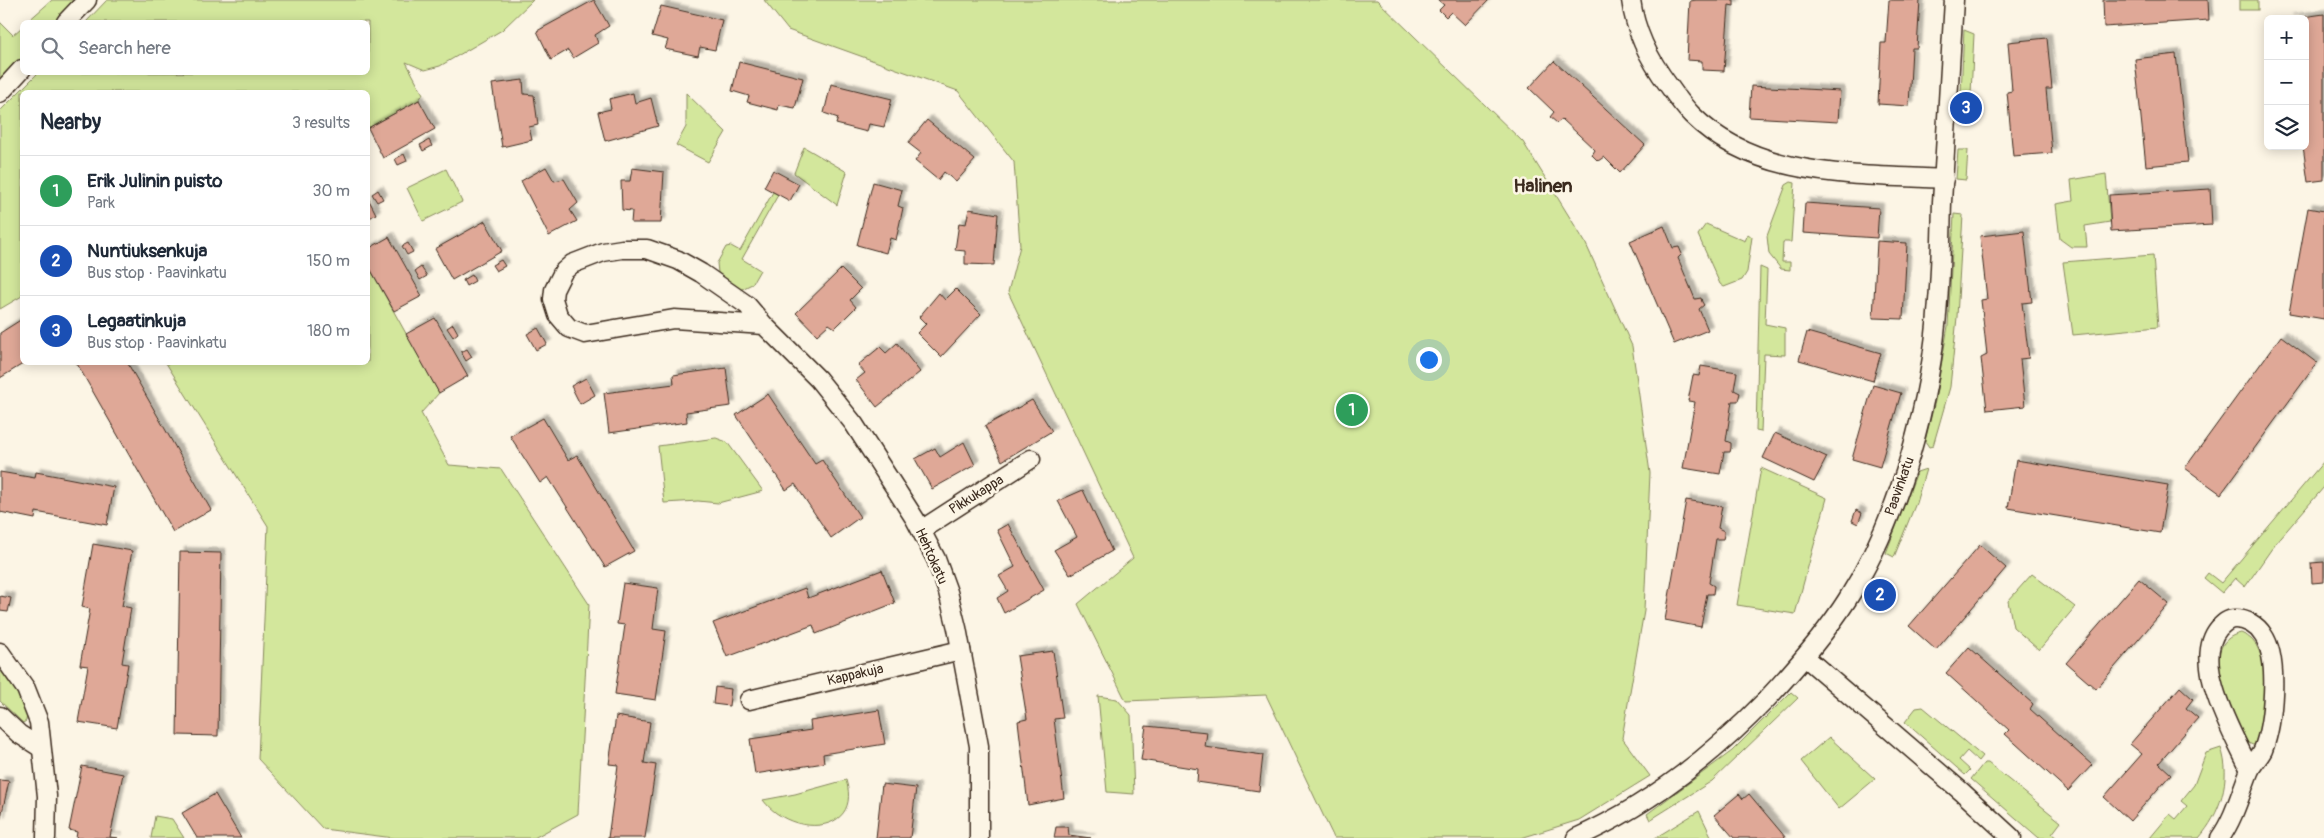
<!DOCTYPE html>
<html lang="en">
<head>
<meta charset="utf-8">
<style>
	:root { --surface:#fff; --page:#f2f2f3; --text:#1f2937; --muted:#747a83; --line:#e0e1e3; --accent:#2563eb }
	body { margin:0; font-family:Pangolin,sans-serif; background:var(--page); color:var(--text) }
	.controls { position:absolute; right:15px; top:15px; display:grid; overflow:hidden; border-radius:8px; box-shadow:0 2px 12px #0003 }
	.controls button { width:45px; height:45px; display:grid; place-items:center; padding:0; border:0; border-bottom:1px solid var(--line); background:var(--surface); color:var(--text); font:25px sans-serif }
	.you { position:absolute; left:1428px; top:359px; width:18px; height:18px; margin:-12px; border:4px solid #fff; border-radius:50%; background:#1a73e8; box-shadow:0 0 0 8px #1a73e833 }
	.badge { display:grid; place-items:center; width:32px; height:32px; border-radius:50%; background:var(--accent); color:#fff; font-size:16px; font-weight:700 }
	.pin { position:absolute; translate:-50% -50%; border:2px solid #fff; box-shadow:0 1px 5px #0006 }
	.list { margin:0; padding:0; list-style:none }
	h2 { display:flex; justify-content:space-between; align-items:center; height:65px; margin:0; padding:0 20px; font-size:21px }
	h2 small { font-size:16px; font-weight:400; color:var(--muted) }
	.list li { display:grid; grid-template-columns:32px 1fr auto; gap:15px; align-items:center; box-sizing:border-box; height:70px; padding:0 20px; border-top:1px solid var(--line) }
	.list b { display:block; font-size:19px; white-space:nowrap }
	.list p { margin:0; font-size:16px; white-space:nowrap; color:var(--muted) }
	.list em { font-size:16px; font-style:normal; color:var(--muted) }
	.icon { flex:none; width:28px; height:28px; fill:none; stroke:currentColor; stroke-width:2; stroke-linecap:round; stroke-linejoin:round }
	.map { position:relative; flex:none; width:2324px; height:838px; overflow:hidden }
	.search { position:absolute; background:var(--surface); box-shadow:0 2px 12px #0003; left:20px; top:20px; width:350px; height:55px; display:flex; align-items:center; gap:12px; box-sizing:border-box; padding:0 18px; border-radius:8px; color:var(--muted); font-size:19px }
	.panel { position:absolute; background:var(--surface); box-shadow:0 2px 12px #0003; left:20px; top:90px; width:350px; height:275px; border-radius:8px }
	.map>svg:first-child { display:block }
	.green { fill:#d3e79c; stroke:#87885d }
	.building { fill:#dfa897; stroke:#3b2a1e; filter:url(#shadow) }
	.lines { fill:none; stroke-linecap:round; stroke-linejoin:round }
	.minor-casing { stroke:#3b2a1e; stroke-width:21 }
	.minor { stroke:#fcf5e5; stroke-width:18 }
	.labels { text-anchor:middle; stroke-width:5; stroke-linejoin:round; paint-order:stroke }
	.street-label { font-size:14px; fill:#3b2a1e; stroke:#fcf5e5 }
	.district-label { font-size:19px; font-weight:bold; fill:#3b2a1e; stroke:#fcf5e5 }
</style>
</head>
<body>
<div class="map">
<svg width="2324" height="838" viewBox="0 0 2324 838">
	<defs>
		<filter id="shadow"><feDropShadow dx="4.5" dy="-4.5" stdDeviation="1" flood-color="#0004"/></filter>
	</defs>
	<rect width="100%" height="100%" fill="#fcf5e5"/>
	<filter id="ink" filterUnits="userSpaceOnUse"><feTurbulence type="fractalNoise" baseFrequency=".02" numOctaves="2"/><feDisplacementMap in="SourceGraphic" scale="10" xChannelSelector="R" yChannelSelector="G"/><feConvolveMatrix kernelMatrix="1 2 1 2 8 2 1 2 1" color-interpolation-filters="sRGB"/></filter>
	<g filter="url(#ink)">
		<g class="green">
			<polygon points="52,0 78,0 56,22 27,22"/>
			<polygon points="107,0 533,0 502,30 440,66 425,70 406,62 423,94 419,100 368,128 368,92 22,92 22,296 0,309 0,111 38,73 368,72 368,22 86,22"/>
			<polygon points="764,0 1377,0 1523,142 1585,242 1632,346 1650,473 1644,611 1622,738 1650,776 1579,820 1521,838 1334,838 1266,695 1126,701 1078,604 1133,558 1008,292 1020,246 1014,162 958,91 788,30"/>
			<rect x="2239" y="0" width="19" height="10"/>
			<polygon points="0,22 13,35 22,27 22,58 0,82"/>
			<polygon points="1964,30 1974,34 1971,93 1961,93"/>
			<polygon points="686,93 726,132 708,162 676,145 686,127"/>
			<polygon points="804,147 847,172 837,205 794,173"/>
			<polygon points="1958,150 1968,150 1966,180 1956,179"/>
			<polygon points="446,169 462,202 423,221 407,188"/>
			<polygon points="2106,174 2110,222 2085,226 2087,247 2071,247 2060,239 2056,204 2073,201 2071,180"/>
			<polygon points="1791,182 1795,183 1791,242 1783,242 1782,262 1790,262 1790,270 1781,269 1769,254 1767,236 1786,185"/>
			<polygon points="773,192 778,195 742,259 760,270 752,284 740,290 718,273 717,263 726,247 731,246 740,251"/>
			<polygon points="1954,214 1963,215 1957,317 1950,387 1933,446 1929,447 1925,441 1935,401 1948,326"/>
			<polygon points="1706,224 1745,241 1748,234 1752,237 1747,272 1742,280 1724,287 1720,284 1698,235"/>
			<polygon points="2153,255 2158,327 2073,335 2063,262"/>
			<polygon points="368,265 439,393 421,413 449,465 501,469 589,604 578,814 534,838 394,838 323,829 258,759 268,526 166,363 368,362"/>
			<polygon points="1760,267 1767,270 1765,324 1785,328 1785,355 1764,354 1761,432 1756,431"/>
			<polygon points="716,438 727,442 763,491 718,503 698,501 664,503 658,446"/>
			<polygon points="2324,461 2324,487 2275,544 2245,587 2235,578 2222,593 2204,578 2208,573 2221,583"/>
			<polygon points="1761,468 1827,498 1795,614 1737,605"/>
			<polygon points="1926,469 1916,503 1894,557 1886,553 1917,472"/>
			<polygon points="2032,574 2075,607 2039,650 2013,627 2008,601"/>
			<path d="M2241,633c36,12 22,84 15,111l-3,1 -5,-2c-13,-24 -55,-100 -7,-110z"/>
			<path d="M0,662c11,17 31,38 26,59l-3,2 -23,-22z"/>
			<polygon points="1791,692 1798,698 1712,781 1650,820 1647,814 1732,751"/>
			<polygon points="1098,696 1117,699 1131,715 1134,794 1107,792"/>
			<polygon points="1923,707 1982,756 1978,761 1967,751 1959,760 1970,770 1965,775 1905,722 1916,708"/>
			<polygon points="1829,737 1875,779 1839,809 1801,761"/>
			<path d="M2221,748c11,31 -1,66 -22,90h-49l20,-24 6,5 11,-13 -6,-5 13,-16 12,-32z"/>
			<polygon points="1984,763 1988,763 2061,822 2052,834 2057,838 2039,838 1971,779"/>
			<path d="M846,780c17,55 -55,58 -83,20l32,-6z"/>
			<polygon points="1699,811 1712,838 1655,838"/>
			<polygon points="155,816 172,819 184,838 151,838"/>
		</g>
		<g class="building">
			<polygon points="594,0 609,26 595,35 598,43 573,58 568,50 551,60 537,31"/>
			<polygon points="1438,0 1489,0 1465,25 1451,12 1446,17 1439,10 1444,5"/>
			<polygon points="1696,0 1734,0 1734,6 1729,5 1724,71 1702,70 1702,61 1687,60 1690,1"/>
			<polygon points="1889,0 1920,0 1917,48 1912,48 1909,106 1878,104 1881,43 1886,43"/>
			<polygon points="2103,0 2208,0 2209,20 2104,27"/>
			<polygon points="661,6 722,20 715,50 700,47 698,56 665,49 668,40 652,36"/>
			<polygon points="2324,14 2324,180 2308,182 2303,146 2305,146 2305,19 2288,19"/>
			<polygon points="2047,38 2052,89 2046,89 2052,153 2013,156 2007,92 2012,91 2008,42"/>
			<polygon points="2176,54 2188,162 2146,166 2135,59"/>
			<polygon points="1554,61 1645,145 1620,173 1604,157 1598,161 1592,155 1595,150 1562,119 1557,123 1550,117 1554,112 1529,88"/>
			<polygon points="739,62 803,78 795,108 779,105 778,110 747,102 749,96 732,91"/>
			<polygon points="523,80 524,94 534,95 538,125 529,127 532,140 502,147 492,84"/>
			<polygon points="831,84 892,99 884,127 869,124 867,132 836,124 838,118 824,113"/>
			<polygon points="1751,86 1840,91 1838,122 1749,117"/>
			<polygon points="633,93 635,103 651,98 658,126 605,141 598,112 611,109 609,99"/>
			<polygon points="419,100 435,129 383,158 368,128"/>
			<polygon points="1963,101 1968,101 1967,114 1962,114"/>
			<polygon points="927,120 975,160 956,182 944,172 938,180 915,161 921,153 908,143"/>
			<polygon points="429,140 432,146 423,151 420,145"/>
			<polygon points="404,154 407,161 398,165 395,159"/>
			<polygon points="546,167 554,181 564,179 578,203 570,210 577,221 549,236 521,181"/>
			<polygon points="632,168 664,172 661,223 631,223 632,211 622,210 621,181 630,181"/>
			<polygon points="773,170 799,184 790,201 764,187"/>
			<polygon points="873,182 902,190 898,206 903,208 896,240 890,238 886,253 857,245"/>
			<polygon points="2210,189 2212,225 2111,231 2109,195"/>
			<polygon points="378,190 383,199 377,202 372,194"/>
			<polygon points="368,198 376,214 368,219"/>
			<polygon points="1805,203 1879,208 1877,238 1803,233"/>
			<polygon points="2308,208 2324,211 2324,319 2289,313"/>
			<polygon points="969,209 998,214 994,265 965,264 965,251 955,250 959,223 966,224"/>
			<polygon points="485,221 502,251 452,280 435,249"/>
			<polygon points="1664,226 1673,248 1679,247 1682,254 1678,258 1695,299 1701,298 1702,302 1704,305 1699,309 1708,330 1674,344 1630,241"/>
			<polygon points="2024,231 2032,302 2022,303 2029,358 2020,359 2025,406 1987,410 1981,358 1987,355 1981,300 1987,299 1980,236"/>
			<polygon points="389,237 422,296 394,311 368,265 368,249"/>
			<polygon points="1877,241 1907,243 1903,319 1873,318"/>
			<polygon points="408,243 413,252 407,255 402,246"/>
			<polygon points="501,260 505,266 496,271 492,265"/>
			<polygon points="421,267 427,276 420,280 415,271"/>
			<polygon points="841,269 861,289 850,300 856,307 835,328 829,324 817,335 796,313"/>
			<polygon points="472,275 475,281 466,286 463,280"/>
			<polygon points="956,289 981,314 941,357 917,333 926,324 919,317 939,293 945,300"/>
			<polygon points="435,318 468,376 439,393 406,334"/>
			<polygon points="22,319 22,362 26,362 0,378 0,333"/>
			<polygon points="453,324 458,333 453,337 447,328"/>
			<polygon points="538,328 547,344 536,350 527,334"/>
			<polygon points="1807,332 1881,353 1873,381 1799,360"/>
			<polygon points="2281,336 2317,363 2221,494 2185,468"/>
			<polygon points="897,343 920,372 877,407 856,380 865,373 858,365 880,347 886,353"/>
			<polygon points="467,349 472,357 466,361 461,352"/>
			<polygon points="76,362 127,362 211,510 173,532"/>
			<polygon points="1701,366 1737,372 1734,390 1740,393 1738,401 1732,401 1726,441 1731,443 1731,448 1730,452 1724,452 1720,474 1683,468 1695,402 1688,401 1693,375 1699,376"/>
			<polygon points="726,368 731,406 686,412 687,422 609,433 604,393 674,384 673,375"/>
			<polygon points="586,378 595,395 580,404 571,386"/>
			<polygon points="1873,385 1901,393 1880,467 1852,459"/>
			<polygon points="768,394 815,464 822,460 860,517 831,538 795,484 786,490 736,415"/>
			<polygon points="1032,400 1052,431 1002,461 985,426"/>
			<polygon points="543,418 568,460 577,455 634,551 605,567 548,477 540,483 510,436"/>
			<polygon points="1775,433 1827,457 1814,482 1763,458"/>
			<polygon points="964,442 975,465 932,489 915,459 935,448 940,457"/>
			<polygon points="2016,460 2168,485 2160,533 2008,508"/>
			<polygon points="0,472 35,478 36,472 114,487 107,525 36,512 35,519 0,512"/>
			<polygon points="1083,490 1112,551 1070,575 1054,550 1077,537 1058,501"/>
			<polygon points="1686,500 1722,506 1718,528 1724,531 1724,535 1723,539 1716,539 1709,583 1714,586 1713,594 1707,594 1701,627 1665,620"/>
			<polygon points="1856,510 1862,513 1858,524 1852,521"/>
			<polygon points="1008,524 1044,590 1004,613 997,598 1008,591 999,576 1015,567 997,530"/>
			<polygon points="93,544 132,551 122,606 131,608 122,663 128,664 117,728 78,722 88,666 80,665 90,609 82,607"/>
			<polygon points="1980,545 2006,568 1936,650 1909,626"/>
			<polygon points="180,552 221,553 218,736 177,735"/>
			<polygon points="2324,562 2324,582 2312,583 2311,563"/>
			<polygon points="882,570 895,603 816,634 813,625 727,657 713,623 805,588 808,598"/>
			<polygon points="2139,579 2169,604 2096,689 2066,663"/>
			<polygon points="623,583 658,588 653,629 666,631 656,700 615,694 625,625 617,624"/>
			<polygon points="0,596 11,598 8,612 0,611"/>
			<polygon points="1969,647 2033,704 2030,709 2092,765 2068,791 2005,734 2009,730 1946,673"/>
			<polygon points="1053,651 1063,718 1054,719 1064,798 1028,805 1018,721 1027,719 1017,656"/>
			<polygon points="715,687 731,689 729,706 713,704"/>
			<polygon points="2180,687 2193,699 2186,708 2198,718 2159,763 2171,774 2130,821 2104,797 2142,754 2130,744"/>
			<polygon points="879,710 885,744 823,754 824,763 755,774 750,739 811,730 810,721"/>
			<polygon points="616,716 650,722 644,763 656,765 645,838 608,838 618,765 609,764"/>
			<polygon points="1146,726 1207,732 1205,747 1263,755 1259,791 1197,782 1198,769 1141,760"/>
			<polygon points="82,766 123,774 110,837 118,838 76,838 77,832 69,830"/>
			<polygon points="0,780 9,781 0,822"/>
			<polygon points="882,784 916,788 910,838 876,838"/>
			<polygon points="215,794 241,838 197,838 182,813"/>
			<polygon points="1739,794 1743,799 1749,794 1786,838 1734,838 1714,815"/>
			<polygon points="1056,827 1068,827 1069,835 1091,838 1054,838"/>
		</g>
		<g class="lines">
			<g class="minor-casing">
				<g id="minor">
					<path d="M1631,0c4,31 19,61 38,86 7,10 15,21 23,29 65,65 168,59 252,64"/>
					<polyline points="66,22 87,0"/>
					<polyline points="0,93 22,69"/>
					<polyline points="764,325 674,319 585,334 569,328 558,315 553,299 554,290 563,272 572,264 603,252 622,249 647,249 678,260 701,273 747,305 764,325 818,379 854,424 915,519 936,559 948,592 957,628 979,746 979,838"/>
					<polyline points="921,530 1031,459"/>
					<polyline points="0,652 26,689 39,722 47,796 46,838"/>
					<polyline points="1805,657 1962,792 2012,838"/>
					<polyline points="749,700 961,650"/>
					<polyline points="0,716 19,734 41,748"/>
					<path d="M1576,838c73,-33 135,-81 190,-138 29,-31 58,-64 81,-100 53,-83 85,-202 91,-299 3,-33 3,-66 4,-99 4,-67 8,-135 12,-202"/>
					<path d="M2220,838c14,-20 20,-43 29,-66 3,-8 10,-14 14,-22 10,-26 17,-91 0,-115 -6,-10 -17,-16 -28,-16 -7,0 -11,4 -16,9 -29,34 15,108 31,142"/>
				</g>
			</g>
			<use href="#minor" class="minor"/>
		</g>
	</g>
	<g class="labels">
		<g class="street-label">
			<text transform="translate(1899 486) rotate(-70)" y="5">Paavinkatu</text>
			<text transform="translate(976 494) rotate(-32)" y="5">Pikkukappa</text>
			<text transform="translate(932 556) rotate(66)" y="5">Hehtokatu</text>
			<text transform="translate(855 674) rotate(-13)" y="5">Kappakuja</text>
		</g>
		<g class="district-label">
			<text x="1543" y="192">Halinen</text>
		</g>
	</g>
</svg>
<div class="controls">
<button>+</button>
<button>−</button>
<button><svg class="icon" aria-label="layers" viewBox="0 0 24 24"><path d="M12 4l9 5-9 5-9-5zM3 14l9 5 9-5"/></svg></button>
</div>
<div class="you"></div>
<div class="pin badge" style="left:1352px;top:410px;background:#2e9e5b">1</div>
<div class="pin badge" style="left:1880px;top:595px;background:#1a4fb4">2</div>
<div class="pin badge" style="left:1966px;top:108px;background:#1a4fb4">3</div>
<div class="search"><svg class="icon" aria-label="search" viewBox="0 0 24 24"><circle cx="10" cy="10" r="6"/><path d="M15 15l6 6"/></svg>Search here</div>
<section class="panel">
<h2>Nearby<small>3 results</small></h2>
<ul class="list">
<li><span class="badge" style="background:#2e9e5b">1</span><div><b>Erik Julinin puisto</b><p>Park</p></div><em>30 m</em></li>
<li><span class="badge" style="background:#1a4fb4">2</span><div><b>Nuntiuksenkuja</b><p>Bus stop · Paavinkatu</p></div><em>150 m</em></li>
<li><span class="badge" style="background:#1a4fb4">3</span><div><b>Legaatinkuja</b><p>Bus stop · Paavinkatu</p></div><em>180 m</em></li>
</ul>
</section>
</div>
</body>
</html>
